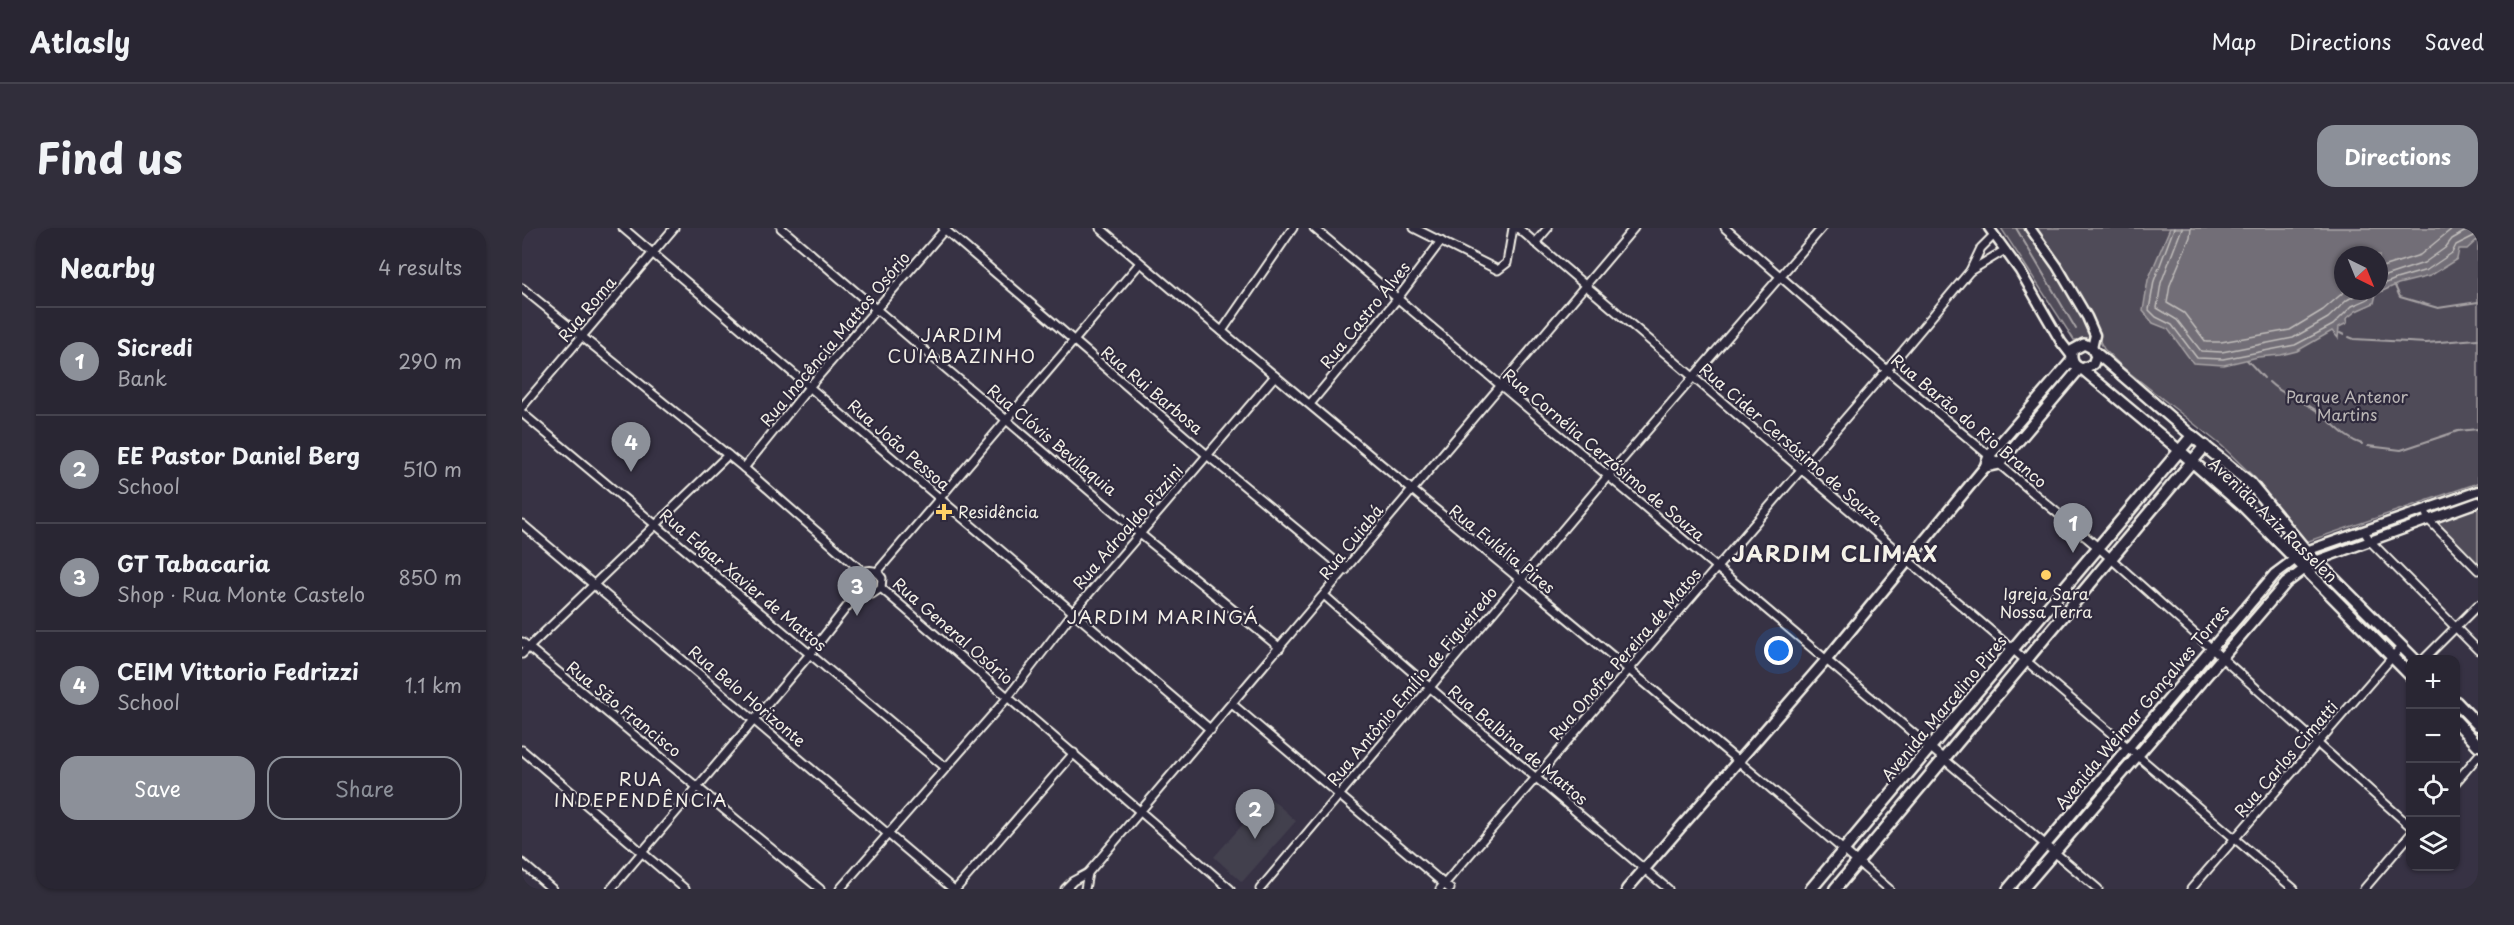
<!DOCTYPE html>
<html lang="en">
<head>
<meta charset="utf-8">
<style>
	:root { --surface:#292633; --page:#312e3b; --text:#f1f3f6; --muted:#a5a5ac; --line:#45434e; --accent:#8c9099 }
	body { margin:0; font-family:"Playpen Sans",sans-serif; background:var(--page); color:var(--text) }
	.controls { position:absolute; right:18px; bottom:18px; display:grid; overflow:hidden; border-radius:12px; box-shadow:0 2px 4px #0004 }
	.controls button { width:54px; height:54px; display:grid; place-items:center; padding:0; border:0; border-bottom:2px solid var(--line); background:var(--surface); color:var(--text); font:30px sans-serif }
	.compass { position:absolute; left:1812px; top:18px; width:54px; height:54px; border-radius:50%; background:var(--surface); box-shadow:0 2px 4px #0004; rotate:137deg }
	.you { position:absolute; left:1257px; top:423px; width:21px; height:21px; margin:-15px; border:4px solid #fff; border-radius:50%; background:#1a73e8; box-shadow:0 0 0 9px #1a73e833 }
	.badge { display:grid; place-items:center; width:39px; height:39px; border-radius:50%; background:var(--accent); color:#fff; font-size:20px; font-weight:700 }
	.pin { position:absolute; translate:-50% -50px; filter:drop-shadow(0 2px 3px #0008) }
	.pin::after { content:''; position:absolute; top:32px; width:21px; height:18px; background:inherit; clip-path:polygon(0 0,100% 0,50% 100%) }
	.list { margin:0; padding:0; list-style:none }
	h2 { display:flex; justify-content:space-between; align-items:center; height:78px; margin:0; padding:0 24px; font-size:26px }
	h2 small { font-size:20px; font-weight:400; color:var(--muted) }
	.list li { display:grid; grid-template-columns:39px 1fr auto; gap:18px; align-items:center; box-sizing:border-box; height:108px; padding:0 24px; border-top:2px solid var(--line) }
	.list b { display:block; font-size:22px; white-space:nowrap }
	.list p { margin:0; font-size:20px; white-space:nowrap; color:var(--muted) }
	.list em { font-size:20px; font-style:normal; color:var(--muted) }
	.actions { display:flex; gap:12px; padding:18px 24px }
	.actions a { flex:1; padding:14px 0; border:2px solid var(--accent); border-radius:18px; text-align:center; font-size:21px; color:var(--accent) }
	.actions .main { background:var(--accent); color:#fff }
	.icon { flex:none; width:33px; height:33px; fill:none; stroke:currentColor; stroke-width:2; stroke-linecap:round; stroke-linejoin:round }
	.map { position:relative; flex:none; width:1956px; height:661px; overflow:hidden; border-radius:18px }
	header { display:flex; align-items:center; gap:36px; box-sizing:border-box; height:84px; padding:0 30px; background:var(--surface); border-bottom:2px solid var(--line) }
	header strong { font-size:28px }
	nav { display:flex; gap:33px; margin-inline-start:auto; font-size:21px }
	.intro { display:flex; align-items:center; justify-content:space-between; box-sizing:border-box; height:144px; padding:0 36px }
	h1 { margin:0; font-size:42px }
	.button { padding:15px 27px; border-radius:18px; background:var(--accent); color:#fff; font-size:21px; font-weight:700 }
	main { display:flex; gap:36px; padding:0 36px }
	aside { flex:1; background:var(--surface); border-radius:18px; box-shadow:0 2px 4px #0004 }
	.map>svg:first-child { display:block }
	.built { fill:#433f4e }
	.park { fill:#504b59; stroke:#a29ea0; stroke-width:1.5; fill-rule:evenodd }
	.water { fill:#726e77; stroke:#a6a2a4; stroke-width:1.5; fill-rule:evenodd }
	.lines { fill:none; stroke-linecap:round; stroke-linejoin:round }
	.shore { stroke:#c0bdbb; stroke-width:1.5 }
	.stream { stroke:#a6a2a4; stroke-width:2 }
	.minor-casing { stroke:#f4f1e8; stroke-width:11 }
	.tertiary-casing { stroke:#f4f1e8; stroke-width:13 }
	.secondary-casing { stroke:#f4f1e8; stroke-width:14 }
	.primary-casing { stroke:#f4f1e8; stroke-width:15 }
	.minor { stroke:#2f2a3d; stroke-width:7 }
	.tertiary { stroke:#2f2a3d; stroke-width:8 }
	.secondary { stroke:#2f2a3d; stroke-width:9 }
	.primary { stroke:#2f2a3d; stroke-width:10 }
	.poi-dot { fill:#ffd166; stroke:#2f2a3d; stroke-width:2 }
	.labels { text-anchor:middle; stroke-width:4.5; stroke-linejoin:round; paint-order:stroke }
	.street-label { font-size:16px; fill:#f4f1e8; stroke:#2f2a3d }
	.park-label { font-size:16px; fill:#bbb7b6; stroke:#2f2a3d }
	.poi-label { font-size:16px; fill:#f4f1e8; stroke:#2f2a3d; text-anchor:start }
	.neighbourhood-label { font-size:18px; letter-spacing:1.5px; fill:#f4f1e8; stroke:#2f2a3d }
	.district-label { font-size:22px; font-weight:bold; letter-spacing:1.5px; fill:#f4f1e8; stroke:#2f2a3d }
</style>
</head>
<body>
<header>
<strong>Atlasly</strong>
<nav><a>Map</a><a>Directions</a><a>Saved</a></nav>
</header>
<div class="intro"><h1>Find us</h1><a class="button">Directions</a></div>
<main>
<aside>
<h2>Nearby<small>4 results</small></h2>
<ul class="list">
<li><span class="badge">1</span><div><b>Sicredi</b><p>Bank</p></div><em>290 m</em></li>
<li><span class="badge">2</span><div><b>EE Pastor Daniel Berg</b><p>School</p></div><em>510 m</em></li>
<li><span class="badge">3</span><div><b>GT Tabacaria</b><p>Shop · Rua Monte Castelo</p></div><em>850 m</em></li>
<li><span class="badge">4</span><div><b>CEIM Vittorio Fedrizzi</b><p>School</p></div><em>1.1 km</em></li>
</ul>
<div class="actions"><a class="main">Save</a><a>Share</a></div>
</aside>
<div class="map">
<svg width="1956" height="661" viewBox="0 0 1956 661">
	<rect width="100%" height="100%" fill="#373244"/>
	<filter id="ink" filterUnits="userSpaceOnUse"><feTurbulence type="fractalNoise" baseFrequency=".0167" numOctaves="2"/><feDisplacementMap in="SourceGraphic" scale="12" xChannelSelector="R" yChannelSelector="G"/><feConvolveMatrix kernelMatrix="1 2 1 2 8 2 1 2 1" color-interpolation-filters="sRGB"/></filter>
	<g filter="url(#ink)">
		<polygon class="built" points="746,568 774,593 720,654 692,629"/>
		<g class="park">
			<path d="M1479,0h477v255l-172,59 -10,-10 -40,-53 -34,-33 -101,-80 -17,-17 -8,-15 -4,-1 -3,3 1,4h-16zM1821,27h36v36h-36z"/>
			<polygon points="1956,280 1956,337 1913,293"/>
		</g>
		<path class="water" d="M1648,0h308v11l-11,10h-8l-2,10 -27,17 -32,8 -22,10 -2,9 -18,8 -10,8 1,4 -8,4 -1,11 -6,-7 -35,20 -16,4 -23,2 -34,8 -31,-2 -25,-34 -15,-6 -10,-12 5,-31zM1821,27h36v36h-36z"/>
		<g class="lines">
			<g class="shore">
				<polyline points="1652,0 1632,53 1627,82 1634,89 1650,97 1675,130 1701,131 1773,117 1811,97 1830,78 1846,71 1849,63"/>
				<polyline points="1660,0 1639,55 1635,80 1655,92 1679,123 1700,124 1771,110 1806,90 1825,72 1841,63"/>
				<polyline points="1669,0 1668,9 1648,57 1645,75 1662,85 1684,114 1699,114 1768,102 1801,82 1823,63"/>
				<polyline points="1857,40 1898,27 1931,0"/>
				<polyline points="1857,50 1902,35 1923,20 1930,11 1949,0"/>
				<polyline points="1857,58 1874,51 1905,42 1930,25 1934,17 1956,6"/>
			</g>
			<g class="stream">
				<polyline points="1494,0 1554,101"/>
				<polyline points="1873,58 1878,69 1916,80 1956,74"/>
				<polyline points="1818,105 1822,107"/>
				<polyline points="1827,109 1832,111 1904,115 1956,111"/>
				<polyline points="1725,132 1742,150"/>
				<polyline points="1582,140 1639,187"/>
				<path d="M1747,154c14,14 32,17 48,29 16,11 26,27 45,33"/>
				<polyline points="1846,218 1879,222 1936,203 1956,201"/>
			</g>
			<g class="minor-casing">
				<g id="minor">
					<polyline points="101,0 689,502"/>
					<polyline points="259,0 617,305 758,420"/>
					<polyline points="421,0 685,227 824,342"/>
					<path d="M578,0c260,223 529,437 789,661"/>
					<polyline points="792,0 1576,661"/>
					<polyline points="892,0 976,42 985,35 991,0"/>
					<polyline points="996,0 1772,661"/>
					<polyline points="1203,0 1365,142 1577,320 1888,598"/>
					<polyline points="1013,15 1026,0"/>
					<polyline points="1448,43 1483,22"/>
					<polyline points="0,60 222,240 341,344"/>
					<polyline points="700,103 771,0"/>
					<polyline points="788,176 876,70 919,13"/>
					<polyline points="0,179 152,0"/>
					<polyline points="0,185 424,540"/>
					<polyline points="222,240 288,158 424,0"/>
					<polyline points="1903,282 1906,291 1956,342"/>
					<polyline points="0,296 431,661"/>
					<polyline points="1842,303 1848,313 1956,422"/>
					<polyline points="341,344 335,352 339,363 350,366 359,360"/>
					<path d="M341,344c8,-3 14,-2 19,6l-1,10"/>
					<polyline points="355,344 618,35"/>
					<polyline points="359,360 708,661"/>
					<path d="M803,368c112,100 228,196 343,293"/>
					<polyline points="0,414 298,661"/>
					<polyline points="0,426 206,227"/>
					<polyline points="1902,431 1956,377"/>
					<polyline points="710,476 928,661"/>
					<polyline points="0,522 163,661"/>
					<polyline points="1934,554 1956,528"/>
					<polyline points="0,635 30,661"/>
					<polyline points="89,661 288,426 338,362"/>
					<polyline points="318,661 486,469 552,383 753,148"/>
					<polyline points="434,661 552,525"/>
					<polyline points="543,661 551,653 566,645 1112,0"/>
					<polyline points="563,661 566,645"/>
					<polyline points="738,661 1086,248 1300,0"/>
					<polyline points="918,661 1365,142 1448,43 1459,20 1472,7"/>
					<polyline points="1669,661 1879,419"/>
					<polyline points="1842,661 1888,607"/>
				</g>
			</g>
			<g class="tertiary-casing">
				<g id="tertiary">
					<polyline points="1467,0 1498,43 1539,114 1549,127"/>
					<polyline points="1508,0 1535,38 1565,89 1573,107 1570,120"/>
					<polyline points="1784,323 1956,263"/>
					<polyline points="1793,333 1956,274"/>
				</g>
			</g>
			<g class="secondary-casing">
				<g id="secondary">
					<polyline points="1573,124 1670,208"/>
					<path d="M1560,141l11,-5 3,-8 -4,-8 -8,-4 -11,6c-3,9 0,16 9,19l98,82"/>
					<polyline points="1463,239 1477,236 1558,140"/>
					<polyline points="1105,661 1305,431 1463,239 1467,228 1550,132"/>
					<polyline points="1486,661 1753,346 1784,323"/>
					<polyline points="1501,661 1764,355 1793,333"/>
				</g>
			</g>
			<g class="primary-casing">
				<g id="primary">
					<polyline points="1658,223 1720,277 1888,447"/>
					<polyline points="1934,474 1956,497"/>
					<polyline points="1934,493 1956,517"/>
					<polyline points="1289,661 1670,208 1728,255 1784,323 1892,431"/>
					<polyline points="1313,661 1683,218"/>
				</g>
			</g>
			<use href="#minor" class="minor"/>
			<use href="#tertiary" class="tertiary"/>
			<use href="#secondary" class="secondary"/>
			<use href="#primary" class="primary"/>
		</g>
	</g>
	<g class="poi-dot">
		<path d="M419 275h6v6h6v6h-6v6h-6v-6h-6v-6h6z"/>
		<circle cx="1524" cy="347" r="6"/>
	</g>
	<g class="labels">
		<g class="street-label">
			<text transform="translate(65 81) rotate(-50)" y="6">Rua Roma</text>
			<text transform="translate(843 87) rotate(-51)" y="6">Rua Castro Alves</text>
			<text transform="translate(313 111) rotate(-50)" y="6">Rua Inocência Mattos Osório</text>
			<text transform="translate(630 162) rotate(40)" y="6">Rua Rui Barbosa</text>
			<text transform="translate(1447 193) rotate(40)" y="6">Rua Barão do Rio Branco</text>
			<text transform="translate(530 212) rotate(40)" y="6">Rua Clóvis Bevilaquia</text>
			<text transform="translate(1269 216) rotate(41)" y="6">Rua Cider Cersósimo de Souza</text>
			<text transform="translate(377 217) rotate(41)" y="6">Rua João Pessoa</text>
			<text transform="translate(1082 227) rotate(40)" y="6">Rua Cornélia Cerzósimo de Souza</text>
			<text transform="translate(1751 292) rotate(44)" y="6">Avenida Aziz Rasselen</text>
			<text transform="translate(606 299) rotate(-49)" y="6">Rua Adroaldo Pizzini</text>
			<text transform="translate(829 314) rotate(-51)" y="6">Rua Cuiabá</text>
			<text transform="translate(980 321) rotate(39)" y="6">Rua Eulália Pires</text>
			<text transform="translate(221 352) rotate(40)" y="6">Rua Edgar Xavier de Mattos</text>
			<text transform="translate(431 403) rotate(41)" y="6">Rua General Osório</text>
			<text transform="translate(1103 426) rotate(-49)" y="6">Rua Onofre Pereira de Matos</text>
			<text transform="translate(890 458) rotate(-50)" y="6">Rua Antônio Emílio de Figueiredo</text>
			<text transform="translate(225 468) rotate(40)" y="6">Rua Belo Horizonte</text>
			<text transform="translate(1620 479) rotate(-50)" y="6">Avenida Weimar Gonçalves Torres</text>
			<text transform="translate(1422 480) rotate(-50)" y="6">Avenida Marcelino Pires</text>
			<text transform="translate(102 481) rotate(39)" y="6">Rua São Francisco</text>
			<text transform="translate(996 517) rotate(40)" y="6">Rua Balbina de Mattos</text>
			<text transform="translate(1764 531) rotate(-49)" y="6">Rua Carlos Cimatti</text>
		</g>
		<g class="park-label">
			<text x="1825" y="175">Parque Antenor<tspan x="1825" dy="18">Martins</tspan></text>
		</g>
		<g class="poi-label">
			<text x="436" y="290">Residência</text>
			<text x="1524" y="372" text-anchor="middle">Igreja Sara<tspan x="1524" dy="18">Nossa Terra</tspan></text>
		</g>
		<g class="neighbourhood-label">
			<text x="440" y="114">JARDIM<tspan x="440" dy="21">CUIABAZINHO</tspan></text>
			<text x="641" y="396">JARDIM MARINGÁ</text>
			<text x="119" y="558">RUA<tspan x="119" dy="21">INDEPENDÊNCIA</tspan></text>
		</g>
		<g class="district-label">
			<text x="1313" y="334">JARDIM CLIMAX</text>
		</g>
	</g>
</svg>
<div class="controls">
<button>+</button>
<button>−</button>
<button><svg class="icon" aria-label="locate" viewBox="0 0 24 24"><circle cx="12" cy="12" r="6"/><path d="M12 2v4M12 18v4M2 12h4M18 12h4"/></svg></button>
<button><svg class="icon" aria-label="layers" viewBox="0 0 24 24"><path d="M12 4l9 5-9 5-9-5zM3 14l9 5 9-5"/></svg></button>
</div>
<svg class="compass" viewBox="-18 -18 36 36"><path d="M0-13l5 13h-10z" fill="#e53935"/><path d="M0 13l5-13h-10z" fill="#a5a5ac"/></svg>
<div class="you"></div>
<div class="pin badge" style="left:1551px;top:325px">1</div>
<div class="pin badge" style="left:733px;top:611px">2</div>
<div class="pin badge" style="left:335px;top:388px">3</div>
<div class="pin badge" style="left:109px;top:244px">4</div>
</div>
</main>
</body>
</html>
